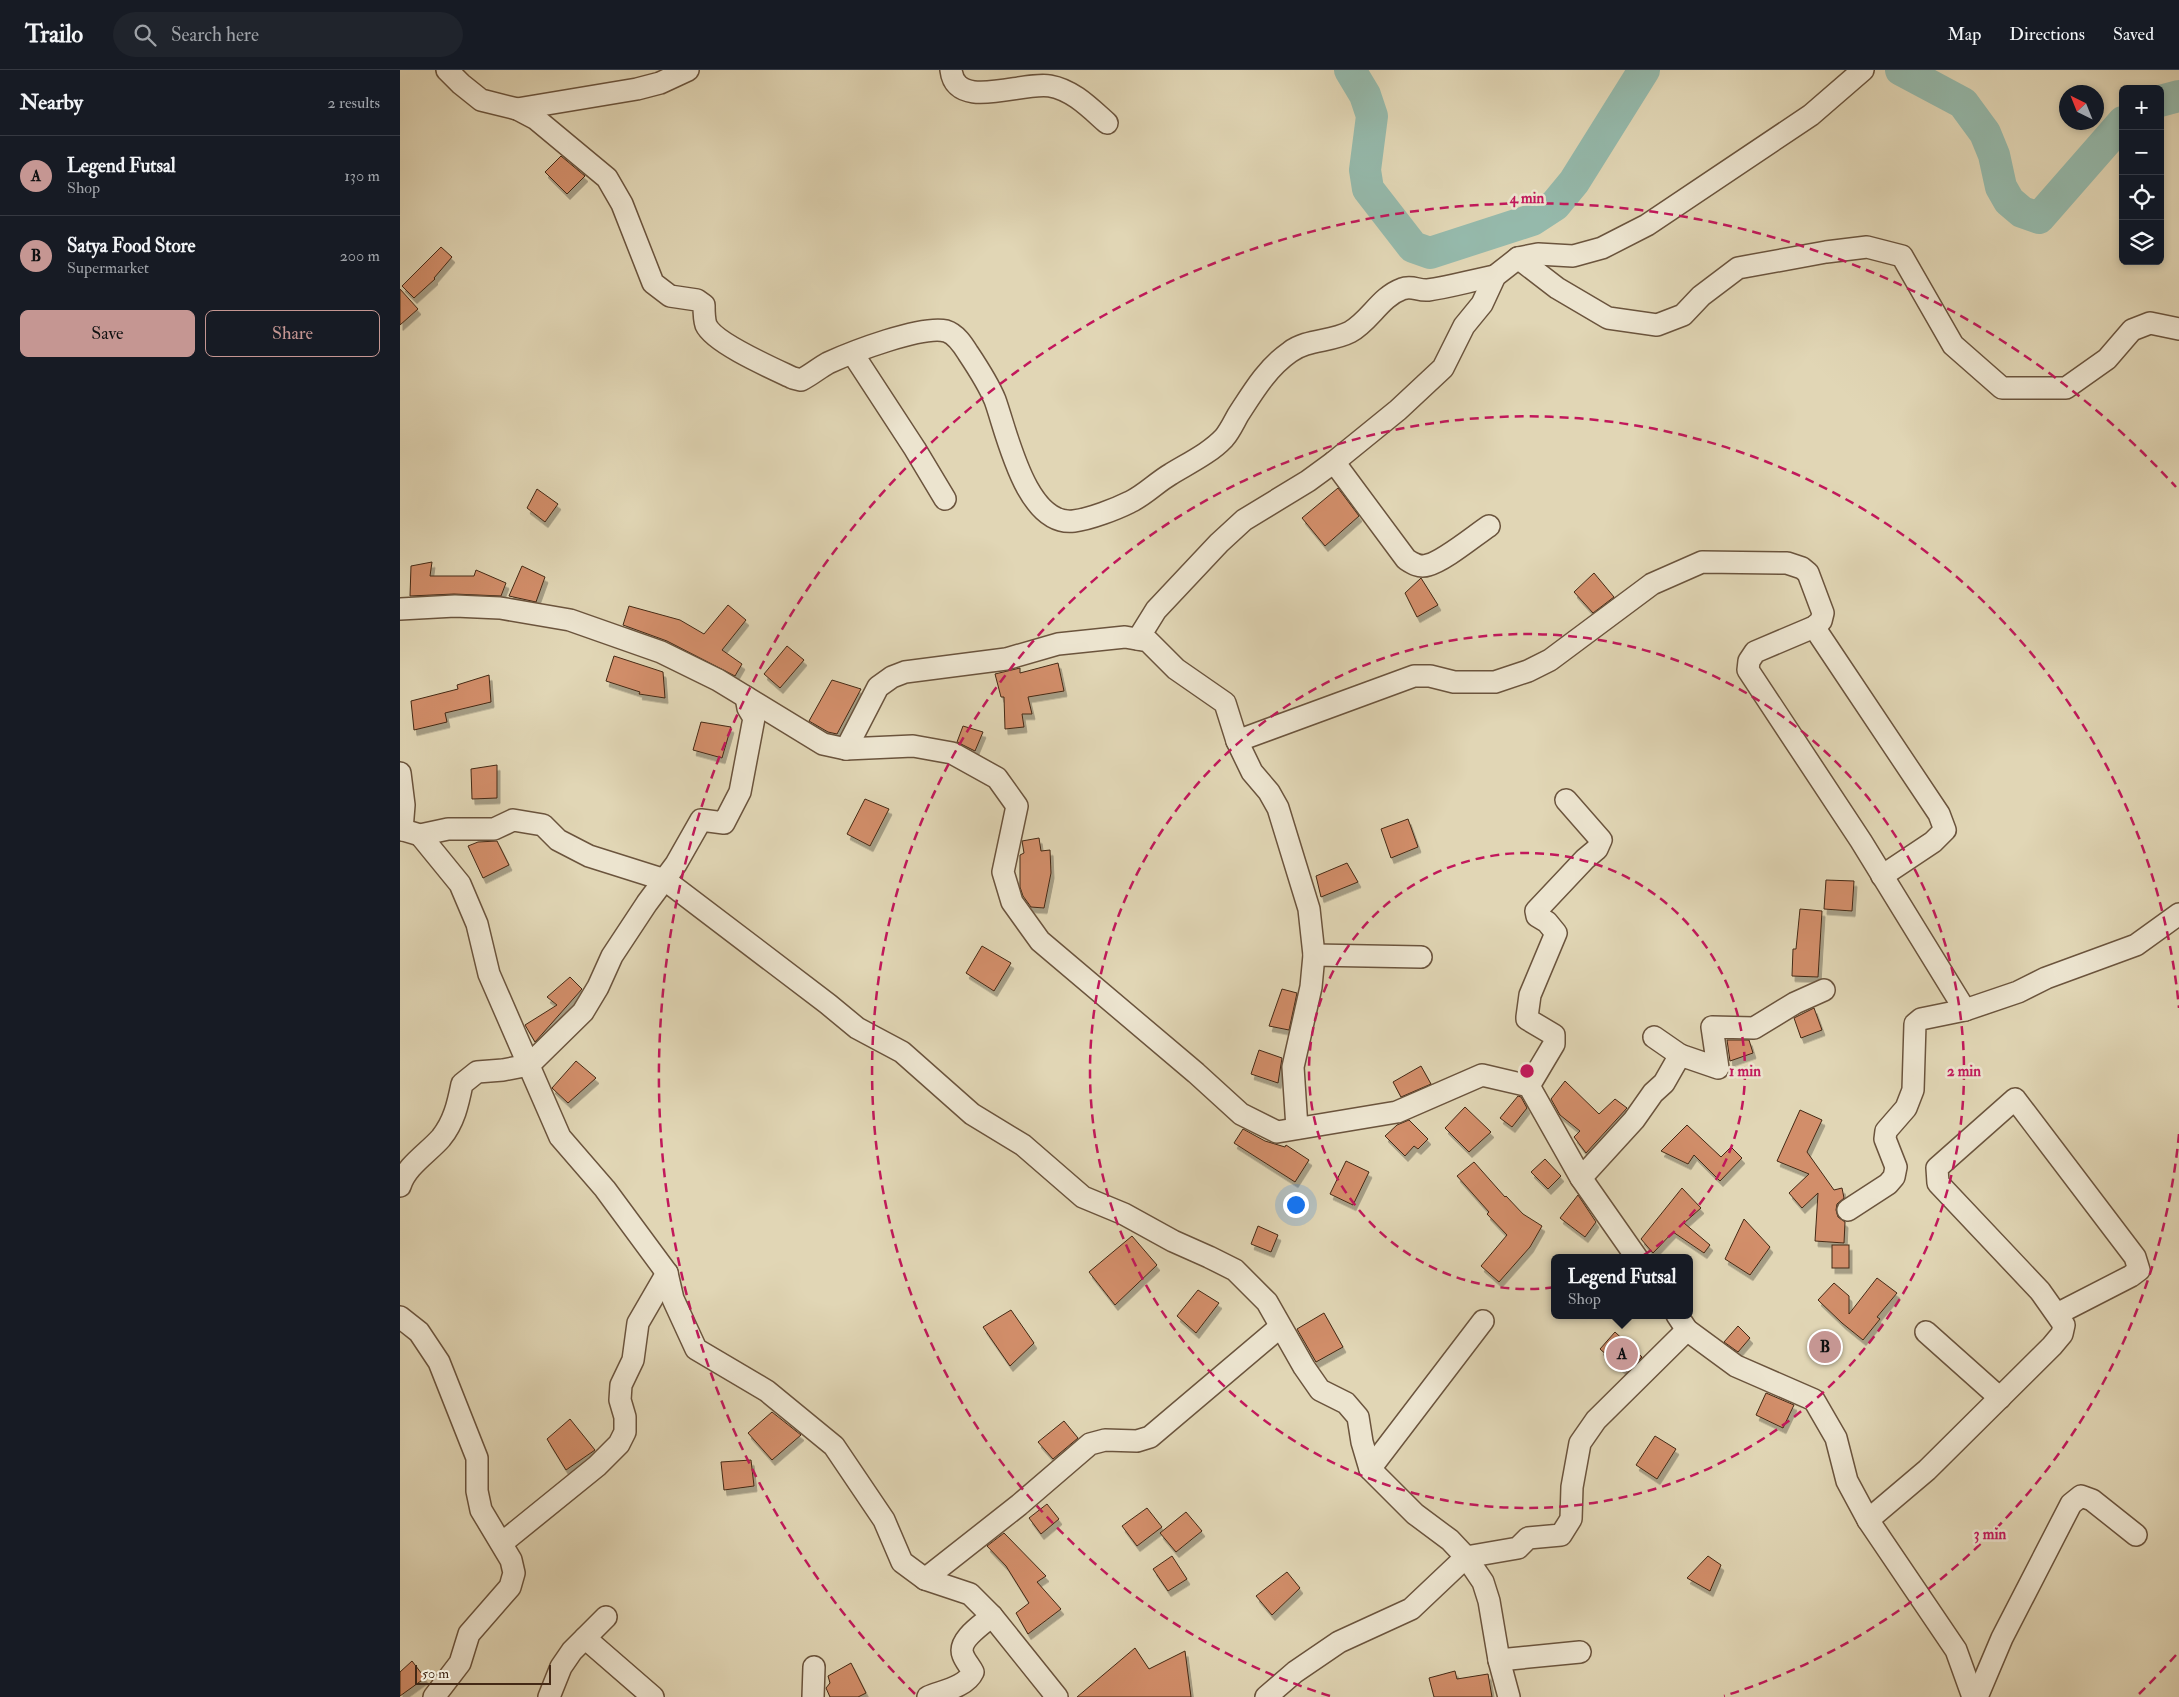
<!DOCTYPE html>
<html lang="en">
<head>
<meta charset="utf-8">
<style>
	:root { --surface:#171b24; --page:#20242c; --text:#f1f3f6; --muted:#9ea1a6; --line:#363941; --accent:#c59692 }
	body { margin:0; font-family:"IM FELL Double Pica",serif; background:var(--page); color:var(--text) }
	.controls { position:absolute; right:15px; top:15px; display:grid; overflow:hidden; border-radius:8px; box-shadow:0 2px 8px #0003 }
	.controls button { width:45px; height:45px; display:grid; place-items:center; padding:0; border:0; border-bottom:1px solid var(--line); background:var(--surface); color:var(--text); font:25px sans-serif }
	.compass { position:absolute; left:1659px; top:15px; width:45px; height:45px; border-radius:50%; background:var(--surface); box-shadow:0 2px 8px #0003; rotate:317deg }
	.scale { position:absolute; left:15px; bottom:12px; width:136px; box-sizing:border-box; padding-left:5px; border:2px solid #442915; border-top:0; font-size:14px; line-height:18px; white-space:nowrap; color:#442915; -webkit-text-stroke:4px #ece4cf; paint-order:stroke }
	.you { position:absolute; left:895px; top:1134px; width:18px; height:18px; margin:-12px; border:4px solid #fff; border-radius:50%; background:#1a73e8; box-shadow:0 0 0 8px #1a73e833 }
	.badge { display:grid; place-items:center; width:32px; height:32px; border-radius:50%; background:var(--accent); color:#111; font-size:16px; font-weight:700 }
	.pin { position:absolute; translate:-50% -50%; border:2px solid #fff; box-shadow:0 1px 5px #0006 }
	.popup { position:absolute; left:1151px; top:1184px; width:142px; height:65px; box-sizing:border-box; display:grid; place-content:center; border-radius:8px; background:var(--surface); filter:drop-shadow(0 1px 4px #0005); font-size:16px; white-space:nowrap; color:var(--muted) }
	.popup b { font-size:19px; color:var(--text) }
	.popup::after { content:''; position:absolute; left:50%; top:100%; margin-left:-10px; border:10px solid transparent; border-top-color:var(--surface) }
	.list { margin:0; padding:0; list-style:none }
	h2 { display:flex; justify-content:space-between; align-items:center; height:65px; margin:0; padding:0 20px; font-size:21px }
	h2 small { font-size:16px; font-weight:400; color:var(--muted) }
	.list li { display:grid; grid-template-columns:32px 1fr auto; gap:15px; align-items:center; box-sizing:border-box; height:80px; padding:0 20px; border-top:1px solid var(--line) }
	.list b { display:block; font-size:19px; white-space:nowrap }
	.list p { margin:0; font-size:16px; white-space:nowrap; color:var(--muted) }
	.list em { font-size:16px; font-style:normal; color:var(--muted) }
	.actions { display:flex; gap:10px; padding:15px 20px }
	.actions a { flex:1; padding:11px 0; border:1px solid var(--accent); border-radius:8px; text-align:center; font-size:18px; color:var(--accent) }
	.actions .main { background:var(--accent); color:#111 }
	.icon { flex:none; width:28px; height:28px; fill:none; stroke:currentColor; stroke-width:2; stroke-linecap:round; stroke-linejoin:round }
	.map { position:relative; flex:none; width:1779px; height:1627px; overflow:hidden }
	header { display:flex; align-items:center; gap:30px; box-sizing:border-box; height:70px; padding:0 25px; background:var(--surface); border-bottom:1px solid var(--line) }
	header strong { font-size:24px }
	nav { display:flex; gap:28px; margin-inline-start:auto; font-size:18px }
	.search { width:350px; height:45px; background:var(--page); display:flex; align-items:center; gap:12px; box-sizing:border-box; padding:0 18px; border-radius:28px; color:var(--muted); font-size:19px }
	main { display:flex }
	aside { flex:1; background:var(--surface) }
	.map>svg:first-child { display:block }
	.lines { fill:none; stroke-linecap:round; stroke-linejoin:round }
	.river { stroke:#95b9ab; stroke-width:32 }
	.building { fill:#d28e6a; stroke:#442915; filter:url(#shadow) }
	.street-casing { stroke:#6b543d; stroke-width:24 }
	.street { stroke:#ece4cf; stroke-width:21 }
	.ring { fill:none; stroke:#c2185b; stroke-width:2.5; stroke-dasharray:9 6 }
	.centre { fill:#c2185b; stroke:#ece4cf; stroke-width:2.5 }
	.ring-label { font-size:15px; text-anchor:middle; font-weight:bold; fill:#c2185b; stroke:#ece4cf; stroke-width:5; stroke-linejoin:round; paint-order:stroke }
</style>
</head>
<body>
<header>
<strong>Trailo</strong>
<div class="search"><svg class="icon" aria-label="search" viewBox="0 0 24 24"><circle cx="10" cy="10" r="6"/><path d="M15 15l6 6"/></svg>Search here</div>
<nav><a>Map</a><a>Directions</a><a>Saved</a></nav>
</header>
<main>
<aside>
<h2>Nearby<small>2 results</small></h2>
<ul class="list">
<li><span class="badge">A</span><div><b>Legend Futsal</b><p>Shop</p></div><em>130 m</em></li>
<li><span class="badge">B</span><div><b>Satya Food Store</b><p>Supermarket</p></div><em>200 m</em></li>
</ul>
<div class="actions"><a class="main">Save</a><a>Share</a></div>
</aside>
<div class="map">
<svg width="1779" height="1627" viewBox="0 0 1779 1627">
	<defs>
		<filter id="shadow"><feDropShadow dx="3" dy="5.5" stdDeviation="0" flood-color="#0004"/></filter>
	</defs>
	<rect width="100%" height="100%" fill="#e1d6b5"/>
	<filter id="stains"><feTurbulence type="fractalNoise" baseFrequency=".004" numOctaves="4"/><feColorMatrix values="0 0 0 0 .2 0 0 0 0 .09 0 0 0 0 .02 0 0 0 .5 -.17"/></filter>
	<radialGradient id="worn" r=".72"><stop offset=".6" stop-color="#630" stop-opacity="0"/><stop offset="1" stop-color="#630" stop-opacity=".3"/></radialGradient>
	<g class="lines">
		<g class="river">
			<polyline points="950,0 965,25 972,46 965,100 968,119 1013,177 1030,183 1132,150 1155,135 1174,112 1244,0"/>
			<polyline points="1501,0 1563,33 1585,63 1594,85 1601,117 1609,131 1622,142 1639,148 1723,52"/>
			<polyline points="1760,31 1779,26"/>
		</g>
	</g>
	<g class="building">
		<polygon points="161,86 185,106 167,124 145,102"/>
		<polygon points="41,177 52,187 34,208 35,209 14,228 2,216"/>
		<polygon points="0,219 18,239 0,255"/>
		<polygon points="938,418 959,446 925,476 902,448"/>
		<polygon points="137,419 158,434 145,452 127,438"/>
		<polygon points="32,492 30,506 74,506 76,500 106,513 101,526 54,524 10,526 11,496"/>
		<polygon points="122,496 145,507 136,532 109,526"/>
		<polygon points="1194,503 1214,527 1193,543 1174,522"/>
		<polygon points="1021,508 1038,535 1017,547 1005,523"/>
		<polygon points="328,535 346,550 322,580 342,594 335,606 267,571 223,555 229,536 280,550 304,564"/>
		<polygon points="387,576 404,590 380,618 364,604"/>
		<polygon points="214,586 263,602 265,628 239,624 240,622 206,611"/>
		<polygon points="658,593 664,621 628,627 632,644 622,644 624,657 605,659 604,627 601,627 595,604 620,598 620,603"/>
		<polygon points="89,605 91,632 45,643 47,652 14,660 11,631 58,619 57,615"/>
		<polygon points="432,610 461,619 437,664 428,662 409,651"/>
		<polygon points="301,652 331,657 322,688 293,680"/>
		<polygon points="563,656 583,662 575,681 557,672"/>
		<polygon points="97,695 97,728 72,729 71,699"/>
		<polygon points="465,729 489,739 470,776 447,764"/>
		<polygon points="1008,749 1018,777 991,788 981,759"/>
		<polygon points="639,768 641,781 650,780 651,803 644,838 631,837 623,826 620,817 620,785 624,783 622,771"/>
		<polygon points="97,771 109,795 83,808 68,776 78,772"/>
		<polygon points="947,793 958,812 921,827 916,806"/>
		<polygon points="1426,810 1454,811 1452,841 1424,839"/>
		<polygon points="1400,839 1422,841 1418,907 1392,906 1393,879 1396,879"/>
		<polygon points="582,876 611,893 594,921 566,903"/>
		<polygon points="170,907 182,919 135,972 125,955 157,935 147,927"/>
		<polygon points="882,919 897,923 889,960 869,956"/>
		<polygon points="1414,938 1422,960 1401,968 1394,948"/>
		<polygon points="1327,970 1349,970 1353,983 1330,991"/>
		<polygon points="859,980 882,988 878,1013 851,1004"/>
		<polygon points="176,991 196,1008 168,1033 152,1018"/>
		<polygon points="1021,996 1031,1014 1001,1027 993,1012"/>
		<polygon points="1165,1011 1199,1044 1215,1029 1227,1038 1186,1083 1174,1067 1180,1061 1160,1045 1151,1029"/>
		<polygon points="1118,1026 1121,1027 1127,1038 1112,1057 1100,1048"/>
		<polygon points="1065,1037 1091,1062 1069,1082 1045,1058"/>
		<polygon points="1400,1040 1422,1050 1407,1082 1434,1120 1442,1118 1444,1128 1437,1134 1436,1140 1438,1147 1445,1152 1444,1173 1415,1171 1418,1123 1402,1138 1389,1123 1409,1104 1377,1091"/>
		<polygon points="1009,1050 1028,1069 1018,1079 1014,1076 1005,1086 985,1066 997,1055"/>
		<polygon points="1287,1055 1321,1087 1331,1077 1342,1088 1320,1111 1294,1085 1288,1094 1261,1081"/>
		<polygon points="843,1059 865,1071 885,1077 886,1075 909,1090 895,1112 834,1073"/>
		<polygon points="1145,1089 1161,1106 1148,1119 1131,1102"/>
		<polygon points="946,1091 969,1102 953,1135 930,1124"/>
		<polygon points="1074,1092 1105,1127 1106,1126 1123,1144 1142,1156 1130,1177 1099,1212 1081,1196 1107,1165 1087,1144 1089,1142 1057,1106"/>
		<polygon points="1282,1118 1301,1138 1284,1153 1310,1175 1304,1183 1273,1162 1253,1183 1241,1169"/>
		<polygon points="1178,1125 1196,1152 1185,1167 1160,1148"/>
		<polygon points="1344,1149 1370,1177 1350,1205 1325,1189"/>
		<polygon points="858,1156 878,1165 871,1182 851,1174"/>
		<polygon points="732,1166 757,1195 715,1235 689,1202"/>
		<rect x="1432" y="1175" width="17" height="23"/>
		<polygon points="1477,1208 1497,1223 1477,1247 1480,1249 1463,1270 1442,1253 1418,1230 1434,1213 1449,1226 1449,1244"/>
		<polygon points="798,1220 819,1233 796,1263 777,1246"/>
		<polygon points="611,1240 634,1273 610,1296 583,1257"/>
		<polygon points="924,1243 943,1277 916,1292 897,1259"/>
		<polygon points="1338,1256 1350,1268 1338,1282 1324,1272"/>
		<polygon points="1215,1262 1242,1287 1226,1302 1200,1279"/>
		<polygon points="1366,1323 1394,1335 1383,1358 1356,1345"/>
		<polygon points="372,1342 401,1365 372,1390 348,1363"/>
		<polygon points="170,1349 195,1380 166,1400 147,1369"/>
		<polygon points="664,1351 678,1368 653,1389 638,1372"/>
		<polygon points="1255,1366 1276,1379 1257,1409 1236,1395"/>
		<polygon points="351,1390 354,1416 324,1420 321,1392"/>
		<polygon points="647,1434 659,1449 641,1464 629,1448"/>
		<polygon points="747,1438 762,1457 737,1476 722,1456"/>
		<polygon points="786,1442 802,1461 776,1482 760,1463"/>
		<polygon points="604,1463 646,1506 637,1512 661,1539 628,1564 616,1543 629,1533 606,1496 587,1476"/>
		<polygon points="772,1486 787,1509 768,1521 753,1499"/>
		<polygon points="1308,1486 1321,1495 1310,1521 1287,1508"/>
		<polygon points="887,1502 900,1518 872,1545 856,1526"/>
		<polygon points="735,1578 749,1599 785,1581 791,1627 677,1627"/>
		<polygon points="12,1591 25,1608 0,1626 0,1602"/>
		<polygon points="451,1593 466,1623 458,1627 430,1627 426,1618 430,1613 428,1606"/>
		<polygon points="1055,1601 1057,1609 1088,1604 1092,1627 1034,1627 1029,1608"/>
	</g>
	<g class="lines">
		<g class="street-casing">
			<g id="street">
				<path d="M47,0l14,14 20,16 36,9 19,10 71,59 15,26 31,79 17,13 27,4 7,5c0,6 0,14 2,20 8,18 68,44 87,53l8,2c10,-5 18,-12 27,-17 24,-11 94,-38 118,-32 10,3 17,14 22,22 10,15 20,30 27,47 12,33 31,127 79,121 16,-2 42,-12 56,-19 15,-7 27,-20 41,-28 18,-11 39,-21 53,-36 6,-7 10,-16 14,-23 15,-23 29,-47 52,-63 17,-13 41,-10 60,-20 20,-11 30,-35 52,-43 10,-4 16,2 26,1 22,-3 45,-10 67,-14"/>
				<path d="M551,0c5,42 71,11 99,16 23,4 40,22 57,37"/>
				<polyline points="117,39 237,19 260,13 288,0"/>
				<polyline points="1118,188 1157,218 1208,248 1257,255 1283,245 1301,226 1338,198 1426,182 1467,177 1502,186 1553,275 1602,318 1666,318 1707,289 1732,260 1750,253 1779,259"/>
				<polyline points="453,284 515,379 545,429"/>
				<path d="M934,392l72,97c6,4 13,9 22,6 16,-4 46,-29 61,-39"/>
				<polyline points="0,539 55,536 100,538 170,550 261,582 318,610 423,674 446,679 513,676 552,683 597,708 617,736 603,802 612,832 640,871 796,1003 841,1044 877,1062 997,1042 1082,1005 1129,1016 1181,1108 1237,1188"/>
				<polyline points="1414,557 1539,744 1545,760 1533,772 1482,806"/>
				<polyline points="738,569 756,540 819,473 844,450 908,411 934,392 998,340 1043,298 1064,256 1082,234 1095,206 1118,188 1138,184 1173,186 1202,178 1247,155 1411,45 1463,0"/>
				<polyline points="837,671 1014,606 1030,606 1054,612 1095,612 1128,601 1150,590 1252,514 1302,492 1387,493 1402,498 1408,503 1423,543 1421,551 1414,557 1355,582 1349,591 1348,600 1461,771 1565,940"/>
				<polyline points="446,679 478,617 492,607 505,602 606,589 658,574 725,567 748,571 776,599 825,633 837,671 852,702 869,722 878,738 909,839 914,885 911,917 893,997 897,1058"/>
				<polyline points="0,703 4,735 2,760"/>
				<polyline points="0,759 20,765 48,759 94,759 113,750 143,755 158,770 189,786 265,810 428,934 457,958 502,982 572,1044 623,1075 683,1127 724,1144 773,1171 809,1187 835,1200 867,1232 904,1297 920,1320 946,1333 958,1347 962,1372 970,1399 1015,1444 1050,1470 1066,1487 1083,1512 1089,1531 1099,1590 1109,1627"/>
				<polyline points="20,765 60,814 77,854 89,904 160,1067 205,1119 267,1203 273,1229 296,1279 367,1321 434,1376 484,1450 502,1492 525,1509 570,1524 592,1546 657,1627"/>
				<polyline points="914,885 1021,887"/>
				<polyline points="1280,985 1318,998 1312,957 1354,958 1395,933 1424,920"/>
				<polyline points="1129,1016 1154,974 1154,965 1127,949 1127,947 1130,925 1156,863 1147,852 1137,846 1136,841 1185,789 1197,779 1201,770 1166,730"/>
				<polyline points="1181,1108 1234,1050 1253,1023 1264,1013 1280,985 1254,967"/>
				<path d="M0,1116c6,-20 28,-33 41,-48 13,-16 17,-34 21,-54l15,-12 26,-2 26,-5 54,-53 15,-25 14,-31 35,-53 29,-39 25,-44 23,3 16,-31 14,-74 -6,-10 -2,-11"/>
				<polyline points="1448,1140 1488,1114 1494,1107 1496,1097 1485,1069 1486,1061 1506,1038 1513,1020 1515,954 1521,949 1565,940 1618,922 1646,908 1736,875 1779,844"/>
				<polyline points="1277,1245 1287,1260 1336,1296 1414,1330 1436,1368 1447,1411 1468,1450 1556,1580 1573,1627"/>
				<polyline points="0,1247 19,1262 39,1292 77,1388 77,1421 81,1440 111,1490 114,1503 110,1517 69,1564 60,1593 34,1627"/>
				<polyline points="1526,1262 1600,1328"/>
				<polyline points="970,1399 1083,1251"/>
				<polyline points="1468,1450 1527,1400 1652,1276 1662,1264 1664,1255 1640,1221 1538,1113 1537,1098 1615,1029 1735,1187 1739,1200 1731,1206 1657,1244"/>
				<polyline points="102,1473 197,1396 219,1374 225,1362 225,1347 220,1330 221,1315 233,1290 238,1253 267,1203"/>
				<polyline points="525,1509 619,1435 690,1374 705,1370 737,1371 750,1367 880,1257"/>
				<polyline points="185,1568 253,1627"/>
				<polyline points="1099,1590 1180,1582"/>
				<polyline points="149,1627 161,1597 172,1581 206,1547"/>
				<polyline points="413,1627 414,1597"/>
				<path d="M528,1627c14,-6 38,-10 45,-25 -3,-6 -8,-11 -10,-17 -6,-15 20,-31 29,-39"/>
				<polyline points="866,1627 895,1602 939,1572 1011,1539 1066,1487 1118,1478 1128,1468 1161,1465 1171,1449 1172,1417 1180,1373 1196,1350 1287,1260"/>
				<polyline points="1577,1627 1602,1568 1671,1434 1681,1426 1692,1430 1736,1465"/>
			</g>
		</g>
		<use href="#street" class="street"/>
	</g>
	<g class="ring">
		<circle cx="1127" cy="1001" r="218"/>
		<circle cx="1127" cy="1001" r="437"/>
		<path d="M1779 1064A655 655 0 0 1 1324 1626M930 1626A655 655 0 1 1 1779 938"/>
		<path d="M1776 1585A873 873 0 0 1 1739 1624M515 1624A873 873 0 1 1 1776 417"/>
	</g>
	<circle cx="1127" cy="1001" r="8" class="centre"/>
	<g class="ring-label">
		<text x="1127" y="133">4 min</text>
		<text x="1345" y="1006">1 min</text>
		<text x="1564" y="1006">2 min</text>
		<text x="1590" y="1469">3 min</text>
	</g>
	<rect width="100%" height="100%" filter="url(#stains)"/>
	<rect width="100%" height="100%" fill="url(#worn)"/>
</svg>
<div class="controls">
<button>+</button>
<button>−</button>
<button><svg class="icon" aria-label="locate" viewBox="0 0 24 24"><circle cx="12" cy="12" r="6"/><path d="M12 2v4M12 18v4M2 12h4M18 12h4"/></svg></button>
<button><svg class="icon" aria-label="layers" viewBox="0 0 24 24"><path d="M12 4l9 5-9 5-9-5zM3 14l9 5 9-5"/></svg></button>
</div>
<svg class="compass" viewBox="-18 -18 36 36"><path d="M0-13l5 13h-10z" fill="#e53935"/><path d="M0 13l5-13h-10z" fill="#9ea1a6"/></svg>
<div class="scale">50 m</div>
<div class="you"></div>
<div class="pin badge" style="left:1222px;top:1284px">A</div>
<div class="popup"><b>Legend Futsal</b>Shop</div>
<div class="pin badge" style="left:1425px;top:1277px">B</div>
</div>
</main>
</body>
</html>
